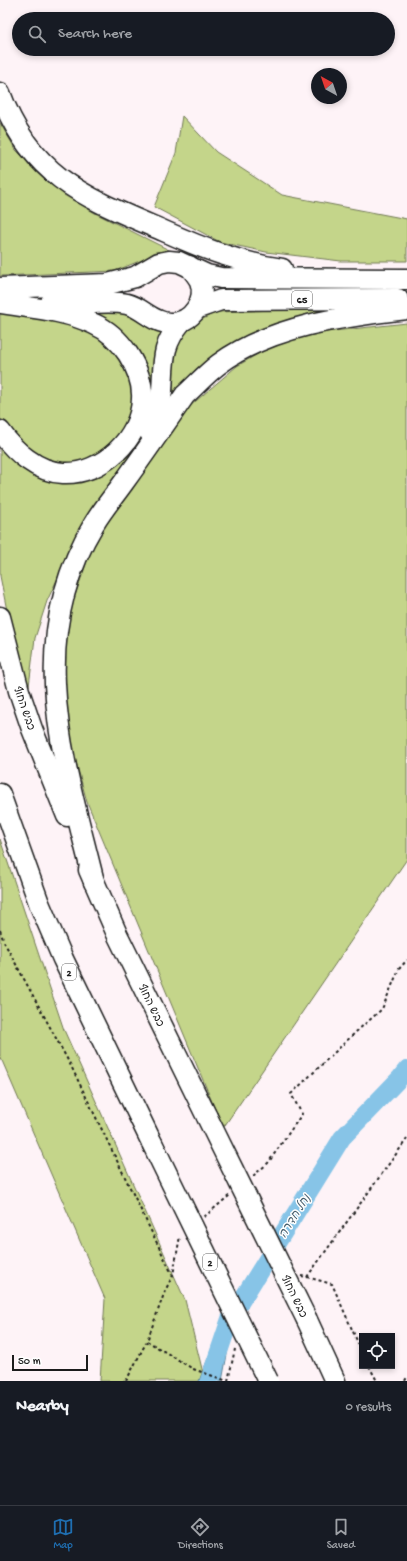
<!DOCTYPE html>
<html lang="en">
<head>
<meta charset="utf-8">
<style>
	:root { --surface:#171b24; --page:#242831; --text:#f1f3f6; --muted:#9ea1a6; --line:#363941; --accent:#1f6fb2 }
	body { margin:0; font-family:"Gochi Hand","Playpen Sans Hebrew",sans-serif; background:var(--page); color:var(--text) }
	.controls { position:absolute; right:12px; bottom:12px; display:grid; overflow:hidden; border-radius:0px; box-shadow:0 2px 6px #0003 }
	.controls button { width:36px; height:36px; display:grid; place-items:center; padding:0; border:0; border-bottom:1px solid var(--line); background:var(--surface); color:var(--text); font:20px sans-serif }
	.compass { position:absolute; left:311px; top:68px; width:36px; height:36px; border-radius:50%; background:var(--surface); box-shadow:0 2px 6px #0003; rotate:320deg }
	.scale { position:absolute; left:12px; bottom:10px; width:76px; box-sizing:border-box; padding-left:4px; border:2px solid #1c1c1c; border-top:0; font-size:11px; line-height:14px; white-space:nowrap; color:#1c1c1c; -webkit-text-stroke:3px #fff; paint-order:stroke }
	.list { margin:0; padding:0; list-style:none }
	h2 { display:flex; justify-content:space-between; align-items:center; height:52px; margin:0; padding:0 16px; font-size:17px }
	h2 small { font-size:13px; font-weight:400; color:var(--muted) }
	.icon { flex:none; width:22px; height:22px; fill:none; stroke:currentColor; stroke-width:2; stroke-linecap:round; stroke-linejoin:round }
	.map { position:relative; flex:none; width:407px; height:1381px; overflow:hidden }
	.search { position:absolute; background:var(--surface); box-shadow:0 2px 6px #0003; left:12px; right:12px; top:12px; height:44px; display:flex; align-items:center; gap:10px; box-sizing:border-box; padding:0 14px; border-radius:22px; color:var(--muted); font-size:15px }
	.sheet { height:124px; background:var(--surface) }
	nav { display:flex; justify-content:space-around; align-items:center; box-sizing:border-box; height:56px; border-top:1px solid var(--line); background:var(--surface); font-size:11px; color:var(--muted) }
	nav a { display:grid; justify-items:center; gap:2px }
	nav .on { color:var(--accent) }
	.map>svg:first-child { display:block }
	.green { fill:#c4d58a; stroke:#707853 }
	.water { fill:#87c4e7; stroke:#5c8196 }
	.lines { fill:none; stroke-linecap:round; stroke-linejoin:round }
	.river { stroke:#87c4e7; stroke-width:18 }
	.highway-casing { stroke:#1c1c1c; stroke-width:23 }
	.path { stroke:#1c1c1c; stroke-width:2; stroke-dasharray:3 3; stroke-linecap:butt }
	.highway { stroke:#fff; stroke-width:20 }
	.highway-bridge-casing { stroke:#1c1c1c; stroke-width:23; stroke-linecap:butt }
	.highway-bridge { stroke:#fff; stroke-width:20 }
	.labels { text-anchor:middle; stroke-width:3; stroke-linejoin:round; paint-order:stroke }
	.shield { fill:#fff; stroke:#606060; stroke-width:1 }
	.shield-label { font-size:10px; font-weight:bold; fill:#1c1c1c }
	.street-label { font-size:11px; fill:#1c1c1c; stroke:#fff }
	.water-label { font-size:12px; font-style:italic; fill:#475f6d; stroke:#fff }
</style>
</head>
<body>
<div class="map">
<svg width="407" height="1381" viewBox="0 0 407 1381">
	<rect width="100%" height="100%" fill="#fef3f7"/>
	<filter id="ink" filterUnits="userSpaceOnUse"><feTurbulence type="fractalNoise" baseFrequency=".025" numOctaves="2"/><feDisplacementMap in="SourceGraphic" scale="8" xChannelSelector="R" yChannelSelector="G"/><feConvolveMatrix kernelMatrix="1 2 1 2 8 2 1 2 1" color-interpolation-filters="sRGB"/></filter>
	<g filter="url(#ink)">
		<g class="green">
			<polygon points="182,116 216,152 282,195 407,219 407,261 341,261 266,252 220,242 154,207 176,153"/>
			<polygon points="0,123 16,150 40,174 64,195 95,213 171,251 155,252 142,260 115,271 0,276"/>
			<path d="M340,308l-92,29 -26,13 -26,19 -23,26c0,-17 -2,-40 7,-55 6,-12 25,-23 37,-28z"/>
			<polygon points="74,309 117,310 166,328 153,413 141,439 63,567 47,601 35,638 29,686 16,655 0,576 0,442 10,452 97,473 148,387"/>
			<polygon points="0,313 70,323 102,337 126,365 135,400 121,436 91,460 63,466 39,459 11,434 0,418"/>
			<polygon points="407,323 407,859 223,1128 87,802 71,744 61,679 68,615 95,539 140,469 190,406 237,366 282,340 306,334"/>
			<polygon points="0,839 64,1030 185,1300 205,1381 100,1381 105,1299 0,1056"/>
		</g>
		<polygon class="water" points="216,1338 229,1344 222,1381 199,1381"/>
		<g class="lines">
			<polyline class="river" points="209,1381 230,1319 342,1138 400,1078 407,1069"/>
			<g class="highway-casing">
				<g id="highway">
					<path d="M0,93c31,85 87,105 164,138 38,17 76,32 118,38"/>
					<polyline points="0,288 108,284 135,277 159,263 169,261 179,262 207,275 221,278 407,279"/>
					<path d="M51,302c12,1 24,1 36,1 13,0 27,-2 40,1 16,4 26,19 43,19 22,1 37,-23 30,-42 -3,-6 -7,-10 -11,-15"/>
					<path d="M0,303c31,5 65,7 94,21 14,6 26,18 34,30 9,14 15,29 14,45 -1,39 -40,76 -79,74 -26,-1 -49,-22 -63,-42"/>
					<polyline points="198,308 221,300 398,299"/>
					<path d="M150,433c6,-13 10,-27 12,-42 2,-29 -1,-45 19,-69"/>
					<polyline points="0,617 19,691 32,729 67,816"/>
					<polyline points="0,794 39,903 63,959 152,1143"/>
					<polyline points="89,870 117,934 207,1117"/>
					<path d="M94,882c-30,-122 -71,-241 0,-358 9,-15 20,-28 30,-42 21,-29 41,-58 61,-87 11,-10 22,-22 34,-31 51,-38 126,-48 188,-55"/>
					<polyline points="307,1320 335,1381"/>
				</g>
			</g>
			<g class="path">
				<polyline points="0,930 4,942 71,1066 172,1274"/>
				<polyline points="253,1176 268,1163 302,1114 291,1094 357,1031 382,1009 399,969 407,960"/>
				<polyline points="204,1217 230,1195"/>
				<polyline points="301,1276 307,1277 407,1139"/>
				<polyline points="307,1277 332,1284 362,1352"/>
				<polyline points="147,1341 193,1369 227,1381"/>
				<polyline points="369,1366 377,1381"/>
				<polyline points="126,1381 147,1341 165,1291 173,1275 180,1236"/>
				<polyline points="228,1381 235,1349"/>
				<polyline points="405,1381 407,1377"/>
			</g>
			<use href="#highway" class="highway"/>
			<g class="highway-bridge-casing">
				<g id="highway-bridge">
					<polyline points="207,1117 307,1320"/>
					<polyline points="152,1143 268,1381"/>
				</g>
			</g>
			<use href="#highway-bridge" class="highway-bridge"/>
		</g>
	</g>
	<g class="labels">
		<g class="shield">
			<rect x="292" y="291" width="20" height="16" rx="3"/>
			<rect x="62" y="964" width="14" height="16" rx="3"/>
			<rect x="203" y="1254" width="14" height="16" rx="3"/>
		</g>
		<g class="shield-label">
			<text x="302" y="303">65</text>
			<text x="69" y="976">2</text>
			<text x="210" y="1266">2</text>
		</g>
		<g class="street-label">
			<text transform="translate(25 708) rotate(71)" y="4">כביש החוף</text>
			<text transform="translate(152 1005) rotate(64)" y="4">כביש החוף</text>
			<text transform="translate(295 1296) rotate(64)" y="4">כביש החוף</text>
		</g>
		<g class="water-label">
			<text transform="translate(294 1216) rotate(-58)" y="4">נחל חדרה</text>
		</g>
	</g>
</svg>
<div class="controls">
<button><svg class="icon" aria-label="locate" viewBox="0 0 24 24"><circle cx="12" cy="12" r="6"/><path d="M12 2v4M12 18v4M2 12h4M18 12h4"/></svg></button>
</div>
<svg class="compass" viewBox="-18 -18 36 36"><path d="M0-13l5 13h-10z" fill="#e53935"/><path d="M0 13l5-13h-10z" fill="#9ea1a6"/></svg>
<div class="scale">50 m</div>
<div class="search"><svg class="icon" aria-label="search" viewBox="0 0 24 24"><circle cx="10" cy="10" r="6"/><path d="M15 15l6 6"/></svg>Search here</div>
</div>
<section class="sheet">
<h2>Nearby<small>0 results</small></h2>
<ul class="list">
</ul>
</section>
<nav>
<a class="on"><svg class="icon" aria-label="map" viewBox="0 0 24 24"><path d="M3 6l6-2 6 2 6-2v14l-6 2-6-2-6 2zM9 4v14M15 6v14"/></svg>Map</a>
<a><svg class="icon" aria-label="directions" viewBox="0 0 24 24"><path d="M12 3l9 9-9 9-9-9zM9 14v-3h6M13 9l2 2-2 2"/></svg>Directions</a>
<a><svg class="icon" aria-label="saved" viewBox="0 0 24 24"><path d="M7 4h10v16l-5-4-5 4z"/></svg>Saved</a>
</nav>
</body>
</html>
